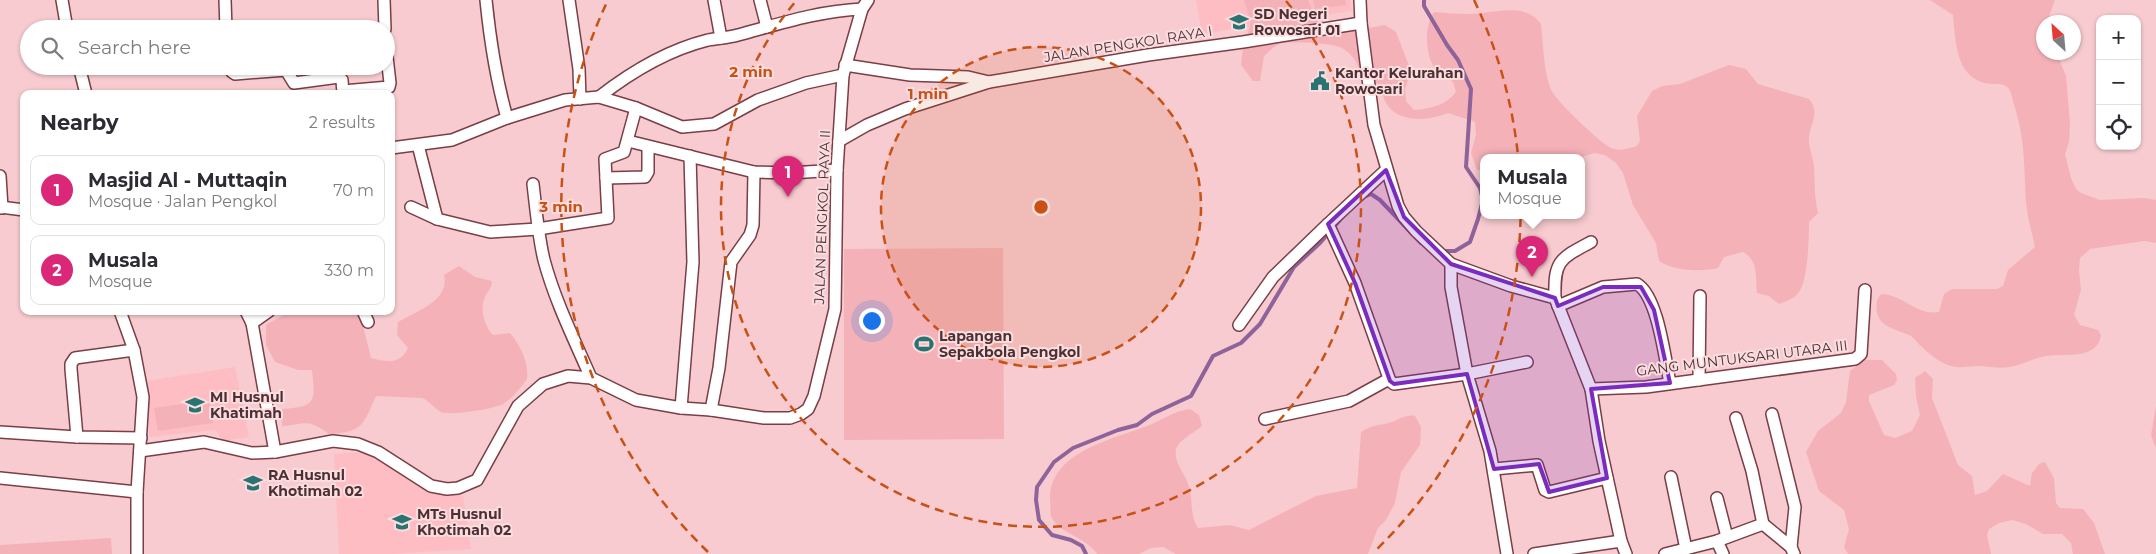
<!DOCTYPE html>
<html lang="en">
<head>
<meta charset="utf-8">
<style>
	:root { --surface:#fff; --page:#f7f7f7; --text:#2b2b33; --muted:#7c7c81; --line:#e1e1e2; --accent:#db2777 }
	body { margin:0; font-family:Montserrat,sans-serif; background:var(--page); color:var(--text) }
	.controls { position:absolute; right:15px; top:15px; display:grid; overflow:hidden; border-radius:10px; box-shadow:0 1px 4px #0004 }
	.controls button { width:45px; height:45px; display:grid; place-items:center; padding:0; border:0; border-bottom:1px solid var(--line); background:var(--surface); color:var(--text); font:25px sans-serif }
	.compass { position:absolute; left:2036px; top:15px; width:45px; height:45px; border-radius:50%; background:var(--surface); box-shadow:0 1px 4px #0004; rotate:334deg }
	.you { position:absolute; left:871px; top:320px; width:18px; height:18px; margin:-12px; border:4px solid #fff; border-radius:50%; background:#1a73e8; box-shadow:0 0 0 8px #1a73e833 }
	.badge { display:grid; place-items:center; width:32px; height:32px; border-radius:50%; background:var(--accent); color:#fff; font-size:16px; font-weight:700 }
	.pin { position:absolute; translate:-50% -41px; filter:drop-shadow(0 1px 2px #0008) }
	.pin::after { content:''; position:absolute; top:26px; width:18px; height:15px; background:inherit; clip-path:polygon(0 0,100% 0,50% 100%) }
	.popup { position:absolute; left:1480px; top:154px; width:105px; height:65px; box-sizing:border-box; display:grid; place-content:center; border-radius:10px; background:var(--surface); filter:drop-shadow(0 1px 4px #0005); font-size:16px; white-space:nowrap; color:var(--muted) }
	.popup b { font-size:19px; color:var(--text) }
	.popup::after { content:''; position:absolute; left:50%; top:100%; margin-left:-10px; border:10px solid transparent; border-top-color:var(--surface) }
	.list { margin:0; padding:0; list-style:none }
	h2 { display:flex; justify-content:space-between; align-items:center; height:65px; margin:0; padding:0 20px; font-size:21px }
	h2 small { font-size:16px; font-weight:400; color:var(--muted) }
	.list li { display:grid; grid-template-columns:32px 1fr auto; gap:15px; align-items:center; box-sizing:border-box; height:70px; margin:0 10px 10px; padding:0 10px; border:1px solid var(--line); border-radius:10px }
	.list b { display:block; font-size:19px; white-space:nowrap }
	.list p { margin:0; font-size:16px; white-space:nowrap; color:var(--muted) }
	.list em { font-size:16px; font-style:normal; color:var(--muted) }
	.icon { flex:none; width:28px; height:28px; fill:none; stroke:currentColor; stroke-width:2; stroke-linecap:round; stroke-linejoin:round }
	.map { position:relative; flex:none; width:2156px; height:554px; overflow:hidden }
	.search { position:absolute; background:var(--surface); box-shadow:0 1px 4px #0004; left:20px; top:20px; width:375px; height:55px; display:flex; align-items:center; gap:12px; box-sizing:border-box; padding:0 18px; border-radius:28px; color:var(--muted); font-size:19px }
	.panel { position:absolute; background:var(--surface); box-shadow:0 1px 4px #0004; left:20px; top:90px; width:375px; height:225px; border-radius:10px }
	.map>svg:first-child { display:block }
	.built { fill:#fdbdc3 }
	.green { fill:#f4b2b8 }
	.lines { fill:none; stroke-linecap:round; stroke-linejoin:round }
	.stream { stroke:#8e639a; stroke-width:4 }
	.minor-casing { stroke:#7a3e46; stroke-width:14 }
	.minor { stroke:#fff; stroke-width:11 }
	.marked { fill:#7b2cbf; fill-opacity:0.2; stroke:#7b2cbf; stroke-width:4; stroke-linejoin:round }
	.ring { fill:none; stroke:#c95114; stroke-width:2.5; stroke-dasharray:9 6 }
	.labels { text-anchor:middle; stroke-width:4; stroke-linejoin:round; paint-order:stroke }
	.poi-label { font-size:14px; font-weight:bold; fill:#4c3033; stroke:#fbdddf; text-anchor:start }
	.street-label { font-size:14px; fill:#4c3033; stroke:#fbdddf }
	.centre { fill:#c95114; stroke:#fbdddf; stroke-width:2.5 }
	.ring-label { font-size:15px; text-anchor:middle; font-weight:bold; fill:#c95114; stroke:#fbdddf; stroke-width:4; stroke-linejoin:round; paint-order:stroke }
</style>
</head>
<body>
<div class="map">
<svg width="2156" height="554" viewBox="0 0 2156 554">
	<rect width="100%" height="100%" fill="#f7cbcf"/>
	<g class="built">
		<polygon points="1196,0 1350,0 1352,11 1202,34"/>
		<polygon points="235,367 249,437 223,441 215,430 149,437 147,381"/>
		<polygon points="365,452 427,489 463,496 471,549 390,554 339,554 334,454"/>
	</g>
	<g class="green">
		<path d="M1244,0h64l8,18 30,14 39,-7 11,7 15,39 -6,18 1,12 8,9c17,-1 32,-5 42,-18 -1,-3 -2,-9 -4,-11 -4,-5 -13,-7 -17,-12 -10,-14 -11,-44 -1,-57 12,1 24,2 36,2 22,0 56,-13 71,10 2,18 3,54 12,69 7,11 46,49 58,55 8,4 19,0 26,-2l3,-5 -3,-25 15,-25 10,-5 18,-2 49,-19 17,4 12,15 51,15c13,15 -2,28 0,44 1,8 4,15 5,23 1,16 0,31 4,47l-9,9c0,15 -1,59 -10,70 -5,7 -12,9 -20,12l-10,-8 -12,-3c-2,-17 2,-32 -14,-41l-19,5 -6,11c-17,4 -44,3 -59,-7l-3,-18 -23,-38 -10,-32 -7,-10 -11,-8 -11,-2 -15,5h-96v12h-6l-6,-17 5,-18 -1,-13 -27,-9c-18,7 -46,11 -60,-7 -4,-5 -6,-15 -9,-22l-20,-4c3,-14 -6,-25 -17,-32 -8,-5 -54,-7 -63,-4 -5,2 -11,9 -15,12l-4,25h-7l-12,-16 2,-18 8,-24z"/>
		<polygon points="1313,0 1345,0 1346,5 1315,9"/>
		<path d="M1930,0h125l-8,22h-3v30l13,1 9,23 4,47 -1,19 -4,12 6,24 5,11 5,4 19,7 44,-2 12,2v43l-12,-2 -54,8 -10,9 -1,13 2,19 -7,25 6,10 18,5 3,5c-4,26 -37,18 -55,21 -12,2 -24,9 -36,11 -12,2 -23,-1 -34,-1 -6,0 -13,2 -19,1 -13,-1 -26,-11 -35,-20 -4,-3 -7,-8 -11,-11 -19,-9 -38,-9 -34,-36l4,-6c21,0 36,22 58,18l5,-18 8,-5h45l6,-3 5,-16 27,-23c-3,-15 -8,-30 -9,-45 -2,-33 -1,-63 -11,-94 -2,-6 -3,-14 -6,-19 -4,-6 -11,-5 -17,-5 -37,-3 -36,-42 -39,-69z"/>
		<polygon points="1003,248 1004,439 844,440 844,249"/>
		<path d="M459,266l16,11 17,4c0,8 -6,11 -8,19 -4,11 1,27 9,35l17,-2c10,12 19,29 17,46 -6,8 -15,20 -24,25 -9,5 -54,12 -62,8 -8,-4 -11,-11 -19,-14l-46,-2c-13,29 -13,36 -47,38 -22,-16 -22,-10 -47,-8v-17c36,-2 33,-9 30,-39h-14l-23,-8 -9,-17v-20l24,-14h65l8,15 8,32c16,4 29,7 37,-10l-11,-13 1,-13c18,-11 52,-21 46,-47z"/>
		<polygon points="1864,360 1882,360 1896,374 1897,380 1894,385 1869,395 1869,401 1884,435 1895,438 1912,431 1920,415 1916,396 1915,378 1925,371 1933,379 1932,398 1958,465 1972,476 1975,495 1987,491 2003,474 2030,486 2032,473 2039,464 2045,462 2054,478 2056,503 2060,508 2083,509 2094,523 2105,554 2073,554 2071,543 2062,534 2043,534 2026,524 2012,520 1999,523 1989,529 1987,535 1991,554 1848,554 1844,547 1849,529 1844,510 1819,491 1806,452 1818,431 1841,413 1846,402 1850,371"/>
		<polygon points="209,400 213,423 158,431 154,408"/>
		<polygon points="2156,406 2156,448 2151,435"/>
		<path d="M1190,409l9,6 3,11c-7,6 -25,15 -26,24 -2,11 6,20 10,29 9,19 2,33 12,49l32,-3 19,5 67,-34 41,-8 4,-56c12,-8 18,-6 31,-10 8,-3 14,-8 23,-6l6,11 -1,18 -19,27 -6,31 -9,17 -8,8 -10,26h-192l-13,-7 -12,1 -12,6h-42c-10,-17 -40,-21 -46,-38 -1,-4 0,-11 -1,-15 -2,-51 67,-62 102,-77 13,-6 23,-13 38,-15z"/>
		<polygon points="111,538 112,554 0,554 0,545"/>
	</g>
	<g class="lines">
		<g class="stream">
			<polyline points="1424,0 1424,6 1447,45 1458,60 1471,89 1466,167 1480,188 1483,200 1478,219 1470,242 1455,251 1443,251"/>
			<polyline points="1361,198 1371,194 1380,200 1421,243"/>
			<polyline points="1086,554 1082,546 1071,540 1052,535 1039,520 1036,500 1037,487 1054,462 1073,448 1118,430 1137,425 1152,414 1191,396 1213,356 1241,343 1260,324 1294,267 1320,243 1346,213"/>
		</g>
		<g class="minor-casing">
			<g id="minor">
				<polyline points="62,0 67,29"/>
				<polyline points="225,0 226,29"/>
				<polyline points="384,0 385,29"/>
				<path d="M486,0c4,40 10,79 21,118"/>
				<polyline points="569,0 579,69 580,99"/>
				<polyline points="714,0 721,38"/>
				<polyline points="760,0 767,27"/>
				<polyline points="1360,0 1361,23 1374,125 1398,206 1404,217 1416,231 1451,264 1511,286 1555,298 1591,389 1599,441 1621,541 1626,554"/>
				<polyline points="845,65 910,75 968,77 989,82"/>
				<polyline points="79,66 86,94"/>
				<polyline points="231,66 232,72 235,74 286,70 294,83 339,77 342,80 343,94"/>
				<polyline points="343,91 389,87 390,83 386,48"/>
				<path d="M599,97c32,-25 69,-47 109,-57 10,-2 20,-2 30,-5 41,-11 80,-24 124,-26"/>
				<polyline points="628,141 754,172 791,173 837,170"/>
				<polyline points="839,141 867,125 905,109 989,82 1148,55 1243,42 1361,23"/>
				<polyline points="418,145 437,219"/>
				<polyline points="391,148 452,140 507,118 565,100 599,97 636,108 682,127 714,124 758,100 806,83 843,75"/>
				<polyline points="1386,170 1328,224 1355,283 1390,381 1394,384 1467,374 1527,362"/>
				<polyline points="0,176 2,208"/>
				<polyline points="606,178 645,177 648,172 648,147"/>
				<path d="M533,184c3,25 5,51 11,76 11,41 30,79 47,118"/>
				<polyline points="0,207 24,210"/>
				<polyline points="411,207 437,219 490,232 538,229 608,218 605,159 624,152 636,108"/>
				<polyline points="1451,264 1451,287 1467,374 1490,451 1507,554"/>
				<path d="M1555,298c-1,-37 4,-39 36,-56"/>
				<path d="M1558,306l45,-19 34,-3c21,12 28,76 33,99"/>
				<polyline points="120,311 134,350 143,397 137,492 137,554"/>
				<polyline points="246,311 252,323"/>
				<polyline points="269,311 252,323 275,452"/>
				<polyline points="363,311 368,322"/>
				<polyline points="1239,325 1273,277 1328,224"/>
				<polyline points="1699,380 1700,296"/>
				<polyline points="1591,389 1646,387 1855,359 1861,354 1865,290"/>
				<polyline points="681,408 693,262 690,156"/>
				<polyline points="711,410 719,368 731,262 750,235 753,225 754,172"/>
				<polyline points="1772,414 1795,507 1791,547"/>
				<polyline points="1736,418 1752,471 1763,524"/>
				<polyline points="1265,419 1349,401 1389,379"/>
				<polyline points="0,432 77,437 141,438"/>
				<polyline points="77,437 71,369 71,364 75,358 134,350"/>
				<polyline points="140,451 204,442 252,453 275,452 333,441 358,444 378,452 431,486 447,489 458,488 477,480 518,406 543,384 568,376 591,378 636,400 681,408 711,410 764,418 790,418 801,414 808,409 814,396 835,309 837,170 843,75 862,9 868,0"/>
				<polyline points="1494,469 1537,465 1545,490 1549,492 1607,478"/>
				<polyline points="1671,477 1686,549"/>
				<polyline points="0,478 137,492"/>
				<polyline points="1717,498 1727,537"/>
				<polyline points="1717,541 1723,554"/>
				<polyline points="1534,554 1621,541"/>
				<polyline points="1665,554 1717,541 1763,524 1791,547 1794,554"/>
			</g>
		</g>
		<use href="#minor" class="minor"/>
	</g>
	<path class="marked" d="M1386,170l18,47 47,47 104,34 3,8 45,-19h38l13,23 16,73 -79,6 16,89 -58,14 -10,-28 -45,5 -27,-95 -73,10 -4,-3 -35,-98 -27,-59z"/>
	<circle cx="1041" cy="207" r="160" fill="#c95114" fill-opacity=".12"/>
	<g class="ring">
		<circle cx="1041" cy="207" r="160"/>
		<path d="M1286 1A320 320 0 1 1 796 1"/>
		<path d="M708 552A480 480 0 0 1 608 0M1474 0A480 480 0 0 1 1374 552"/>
	</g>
	<defs>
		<g id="school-bare" transform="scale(1.5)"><path d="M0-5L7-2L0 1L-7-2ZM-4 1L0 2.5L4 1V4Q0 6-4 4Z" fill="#297371" stroke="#fbdddf" stroke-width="2.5" paint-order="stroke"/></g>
		<g id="civic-bare" transform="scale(1.5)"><path d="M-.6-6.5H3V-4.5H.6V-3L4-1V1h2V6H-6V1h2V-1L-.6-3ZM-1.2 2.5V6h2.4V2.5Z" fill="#297371" stroke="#fbdddf" stroke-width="2.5" paint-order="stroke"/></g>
		<g id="stadium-bare" transform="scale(1.5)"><path d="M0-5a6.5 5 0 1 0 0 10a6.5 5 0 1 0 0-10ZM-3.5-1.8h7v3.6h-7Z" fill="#297371" stroke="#fbdddf" stroke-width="2.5" paint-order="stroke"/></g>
	</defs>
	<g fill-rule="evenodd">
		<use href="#school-bare" x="1239" y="22"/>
		<use href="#civic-bare" x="1320" y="81"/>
		<use href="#stadium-bare" x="924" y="344"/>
		<use href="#school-bare" x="195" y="405"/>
		<use href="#school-bare" x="253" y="483"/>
		<use href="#school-bare" x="402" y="522"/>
	</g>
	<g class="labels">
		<g class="poi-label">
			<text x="1254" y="19">SD Negeri<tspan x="1254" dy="16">Rowosari 01</tspan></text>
			<text x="1335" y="78">Kantor Kelurahan<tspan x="1335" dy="16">Rowosari</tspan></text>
			<text x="939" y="341">Lapangan<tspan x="939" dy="16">Sepakbola Pengkol</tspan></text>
			<text x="210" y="402">MI Husnul<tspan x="210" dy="16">Khatimah</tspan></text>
			<text x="268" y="480">RA Husnul<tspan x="268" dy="16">Khotimah 02</tspan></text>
			<text x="417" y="519">MTs Husnul<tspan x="417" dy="16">Khotimah 02</tspan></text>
		</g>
		<g class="street-label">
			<text transform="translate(1128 44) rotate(-9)" y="5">JALAN PENGKOL RAYA I</text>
			<text transform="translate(822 217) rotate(-88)" y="5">JALAN PENGKOL RAYA II</text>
			<text transform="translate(1742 358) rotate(-7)" y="5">GANG MUNTUKSARI UTARA III</text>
		</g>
	</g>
	<circle cx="1041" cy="207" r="8" class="centre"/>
	<g class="ring-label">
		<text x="751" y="77">2 min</text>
		<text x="928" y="99">1 min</text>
		<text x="561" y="212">3 min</text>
	</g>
</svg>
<div class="controls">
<button>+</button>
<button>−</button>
<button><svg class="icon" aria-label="locate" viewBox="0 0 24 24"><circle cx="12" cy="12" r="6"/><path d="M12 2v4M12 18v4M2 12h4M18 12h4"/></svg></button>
</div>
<svg class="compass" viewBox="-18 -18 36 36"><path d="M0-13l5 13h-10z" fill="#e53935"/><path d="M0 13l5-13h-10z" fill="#7c7c81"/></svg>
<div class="you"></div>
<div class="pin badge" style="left:788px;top:197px">1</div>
<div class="pin badge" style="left:1532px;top:277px">2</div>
<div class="popup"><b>Musala</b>Mosque</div>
<div class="search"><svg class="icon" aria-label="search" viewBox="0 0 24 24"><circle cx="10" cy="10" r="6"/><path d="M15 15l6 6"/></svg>Search here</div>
<section class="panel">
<h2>Nearby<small>2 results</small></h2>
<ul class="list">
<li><span class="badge">1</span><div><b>Masjid Al - Muttaqin</b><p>Mosque · Jalan Pengkol</p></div><em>70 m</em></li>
<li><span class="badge">2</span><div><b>Musala</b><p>Mosque</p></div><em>330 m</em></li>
</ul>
</section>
</div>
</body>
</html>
